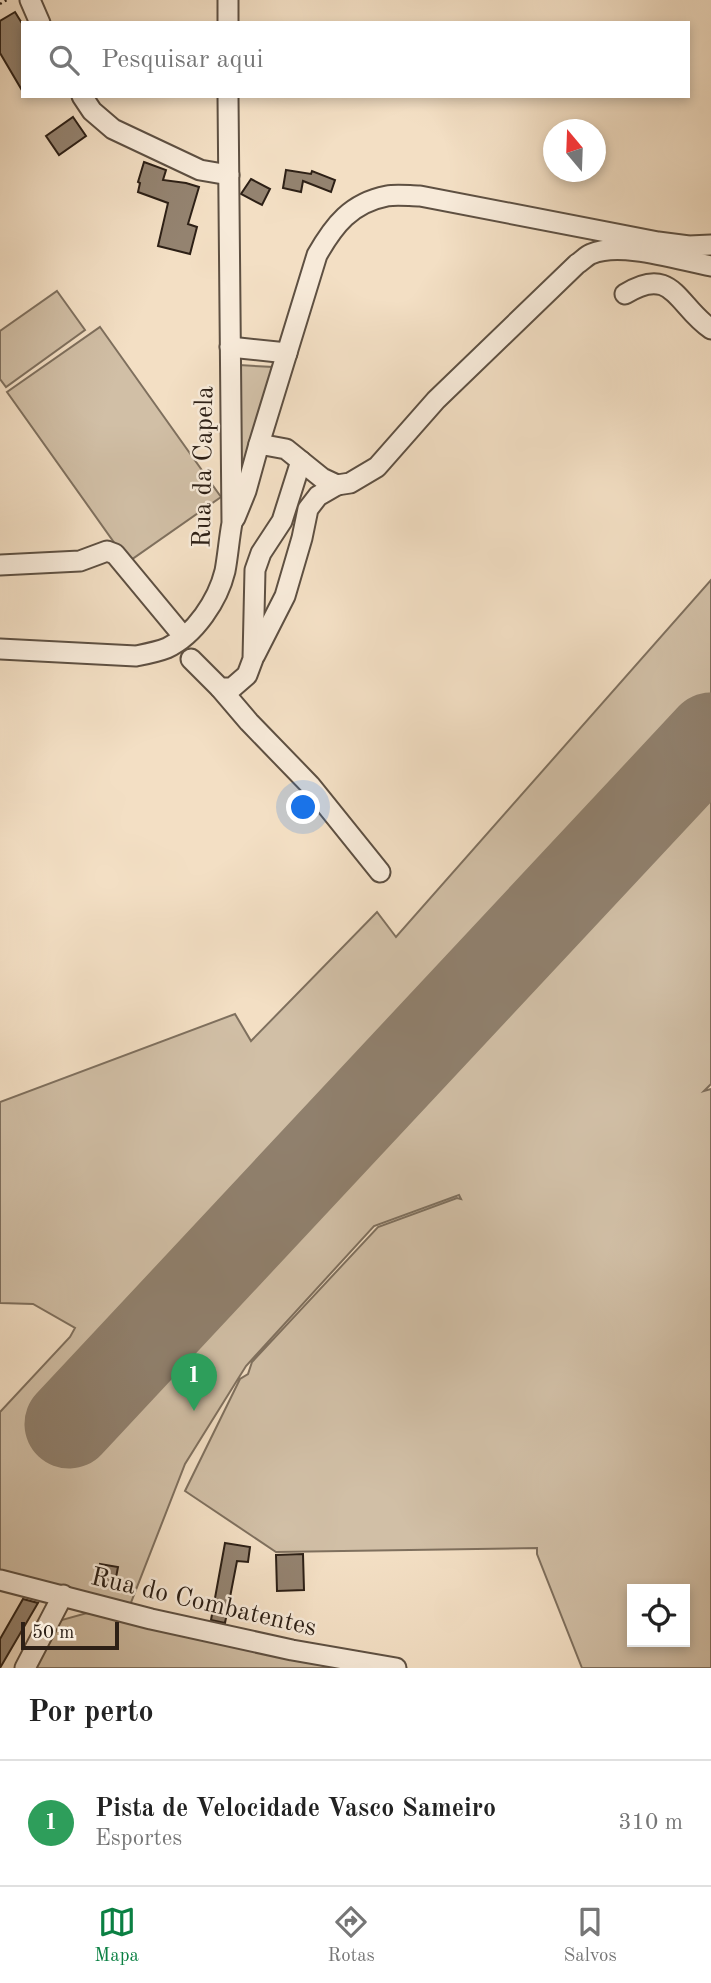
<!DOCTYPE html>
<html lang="pt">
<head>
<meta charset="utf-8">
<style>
	:root { --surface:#fff; --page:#f2f2f2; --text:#222; --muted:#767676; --line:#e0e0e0; --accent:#0b8043 }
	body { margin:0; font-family:"Old Standard TT",serif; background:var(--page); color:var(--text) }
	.controls { position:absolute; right:21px; bottom:21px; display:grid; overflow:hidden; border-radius:0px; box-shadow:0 4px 10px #0003 }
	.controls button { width:63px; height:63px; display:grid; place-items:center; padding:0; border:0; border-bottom:2px solid var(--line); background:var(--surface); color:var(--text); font:35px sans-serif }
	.compass { position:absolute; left:543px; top:119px; width:63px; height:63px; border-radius:50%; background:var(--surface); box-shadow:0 4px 10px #0003; rotate:341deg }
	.scale { position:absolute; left:21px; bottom:18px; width:98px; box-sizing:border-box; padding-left:7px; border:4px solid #2d2016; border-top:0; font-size:19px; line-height:24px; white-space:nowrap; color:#2d2016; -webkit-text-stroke:5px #f7ead9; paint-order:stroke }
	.you { position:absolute; left:304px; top:808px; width:24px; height:24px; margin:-18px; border:5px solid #fff; border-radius:50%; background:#1a73e8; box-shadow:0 0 0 10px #1a73e833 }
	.badge { display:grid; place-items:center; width:46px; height:46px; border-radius:50%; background:var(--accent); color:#fff; font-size:23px; font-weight:700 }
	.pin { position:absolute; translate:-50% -58px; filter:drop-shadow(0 2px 4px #0008) }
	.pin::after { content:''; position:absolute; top:37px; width:24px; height:21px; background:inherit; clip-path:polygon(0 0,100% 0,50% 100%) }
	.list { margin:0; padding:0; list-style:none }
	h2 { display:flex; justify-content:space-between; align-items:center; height:91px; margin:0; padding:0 28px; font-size:30px }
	h2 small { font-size:23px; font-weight:400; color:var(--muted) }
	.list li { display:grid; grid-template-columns:46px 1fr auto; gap:21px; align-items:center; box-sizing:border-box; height:126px; padding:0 28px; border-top:2px solid var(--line) }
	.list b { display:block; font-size:26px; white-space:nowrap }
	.list p { margin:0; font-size:23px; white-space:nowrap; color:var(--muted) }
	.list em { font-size:23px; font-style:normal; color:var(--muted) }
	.icon { flex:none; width:38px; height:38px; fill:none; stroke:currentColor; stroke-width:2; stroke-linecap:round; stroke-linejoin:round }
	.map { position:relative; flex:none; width:711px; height:1668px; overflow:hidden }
	.search { position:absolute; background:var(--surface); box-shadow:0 4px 10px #0003; left:21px; right:21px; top:21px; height:77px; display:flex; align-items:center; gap:18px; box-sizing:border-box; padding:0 24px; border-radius:0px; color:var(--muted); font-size:26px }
	.sheet { height:217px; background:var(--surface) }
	nav { display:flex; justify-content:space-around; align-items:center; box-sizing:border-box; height:98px; border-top:2px solid var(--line); background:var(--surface); font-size:19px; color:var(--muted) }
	nav a { display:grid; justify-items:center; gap:4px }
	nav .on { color:var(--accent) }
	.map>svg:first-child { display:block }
	.green { fill:#d1bfa6; stroke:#7f705e; stroke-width:2; fill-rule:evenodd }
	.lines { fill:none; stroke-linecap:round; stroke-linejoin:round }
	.runway { stroke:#90806d; stroke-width:89 }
	.building { fill:#948370; stroke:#2d2016; stroke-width:2 }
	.minor-casing { stroke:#5e5042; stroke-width:23 }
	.path { stroke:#2d2016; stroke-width:2.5; stroke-dasharray:2 3.5; stroke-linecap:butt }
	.minor { stroke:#f7ead9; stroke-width:19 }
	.labels { text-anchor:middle; stroke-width:5; stroke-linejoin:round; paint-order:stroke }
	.street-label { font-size:26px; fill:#2d2016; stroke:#f7ead9 }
</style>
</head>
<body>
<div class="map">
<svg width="711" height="1668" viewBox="0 0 711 1668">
	<rect width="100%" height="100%" fill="#f3dfc4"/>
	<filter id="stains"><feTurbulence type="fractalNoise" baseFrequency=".00286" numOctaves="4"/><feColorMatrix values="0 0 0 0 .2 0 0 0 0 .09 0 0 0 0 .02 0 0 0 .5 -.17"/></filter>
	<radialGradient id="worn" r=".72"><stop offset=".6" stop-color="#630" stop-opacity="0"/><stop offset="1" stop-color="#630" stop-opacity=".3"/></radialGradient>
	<g class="green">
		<polygon points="57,291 85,330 6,387 0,379 0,331"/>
		<polygon points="100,327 221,497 128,562 7,392"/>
		<polygon points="239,365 273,367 237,490"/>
		<path d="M711,580v127l-660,701 35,32 625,-669v313l-7,7 7,-2v579h-129l-45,-114v-6l-261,4 -91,-61 55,-112 8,-5 4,-12 126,-135 79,-29 4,1 -2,-4 -85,31 -128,140 -61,98 -55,141 -130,-33v-160l70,-75 5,-9 -42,-24 -33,-1v-201l235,-88 16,27 126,-129 19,25zM632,1589h53v53h-53z"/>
		<polygon points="87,1613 348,1668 33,1668 58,1621"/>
	</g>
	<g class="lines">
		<polyline class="runway" points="69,1424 711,737"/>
	</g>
	<g class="building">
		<polygon points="15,12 23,25 23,92 0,53 0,21"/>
		<polygon points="73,117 86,136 59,155 46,136"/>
		<polygon points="144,162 166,170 163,180 186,183 199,187 188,224 197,227 190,254 158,246 168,203 138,192 140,183 138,182"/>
		<polygon points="286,170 311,174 312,171 335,180 331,192 303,181 301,192 283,188"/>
		<polygon points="251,179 270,189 262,205 241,194"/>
		<polygon points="225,1543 250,1547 248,1562 237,1561 225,1623 211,1620"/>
		<polygon points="303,1554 304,1590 277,1591 276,1555"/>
		<polygon points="100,1564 118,1567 114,1588 96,1585"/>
		<polygon points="23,1599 38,1603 0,1668 0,1639"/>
	</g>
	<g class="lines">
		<g class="minor-casing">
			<g id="minor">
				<polyline points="30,0 40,23"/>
				<polyline points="228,0 228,23"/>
				<polyline points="82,96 92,111 113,129 200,170 229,175"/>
				<path d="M625,294c48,-30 52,12 86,35"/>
				<polyline points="230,347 287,353"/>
				<path d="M259,444l58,-189c17,-30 34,-52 70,-59 10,-2 23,0 33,0l238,46 31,4 22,-1"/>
				<path d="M235,518l11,-27 13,-47 27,5 36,29 15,7 13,-2 27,-16 59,-67 141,-136c5,-3 9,-8 14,-10 30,-13 88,6 120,12"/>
				<polyline points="0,565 80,561 107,551 115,554 183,636"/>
				<path d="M0,649l136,7c10,-2 21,-4 31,-8 28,-13 51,-48 58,-77 3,-16 4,-32 7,-48l-4,-427"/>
				<polyline points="255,655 285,596 302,538 308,509 318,496 337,485"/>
				<polyline points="191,659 220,688 232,688 247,675 253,659 255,570 261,553 282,521 301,461"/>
				<polyline points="220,688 249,722 310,785 380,872"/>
				<polyline points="0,1580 151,1619 292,1650 396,1668"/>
				<polyline points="25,1668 63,1595"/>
			</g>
		</g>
		<polyline class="path" points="0,4 7,0"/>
		<use href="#minor" class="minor"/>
	</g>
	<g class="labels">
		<g class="street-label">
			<text transform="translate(202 467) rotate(-89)" y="9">Rua da Capela</text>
			<text transform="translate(204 1601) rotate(13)" y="9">Rua do Combatentes</text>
		</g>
	</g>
	<rect width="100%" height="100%" filter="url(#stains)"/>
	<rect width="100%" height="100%" fill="url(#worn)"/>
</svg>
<div class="controls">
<button><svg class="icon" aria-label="locate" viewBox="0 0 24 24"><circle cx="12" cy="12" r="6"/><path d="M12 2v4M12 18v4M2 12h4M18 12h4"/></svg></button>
</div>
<svg class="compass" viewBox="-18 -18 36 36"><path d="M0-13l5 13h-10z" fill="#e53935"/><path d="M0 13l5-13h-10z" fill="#767676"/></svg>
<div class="scale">50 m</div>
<div class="you"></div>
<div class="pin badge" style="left:194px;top:1411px;background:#2e9e5b">1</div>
<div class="search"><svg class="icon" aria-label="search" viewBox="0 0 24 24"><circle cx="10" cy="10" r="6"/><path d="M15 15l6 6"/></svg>Pesquisar aqui</div>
</div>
<section class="sheet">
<h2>Por perto<small></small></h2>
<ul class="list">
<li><span class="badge" style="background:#2e9e5b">1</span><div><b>Pista de Velocidade Vasco Sameiro</b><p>Esportes</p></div><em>310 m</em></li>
</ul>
</section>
<nav>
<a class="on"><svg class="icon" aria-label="map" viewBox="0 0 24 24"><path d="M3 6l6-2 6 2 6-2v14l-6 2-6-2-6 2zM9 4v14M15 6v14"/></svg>Mapa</a>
<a><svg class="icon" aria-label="directions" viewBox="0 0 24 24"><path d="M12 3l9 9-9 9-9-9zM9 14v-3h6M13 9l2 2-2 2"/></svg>Rotas</a>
<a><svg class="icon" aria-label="saved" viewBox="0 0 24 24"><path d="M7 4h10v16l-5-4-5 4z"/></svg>Salvos</a>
</nav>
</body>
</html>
